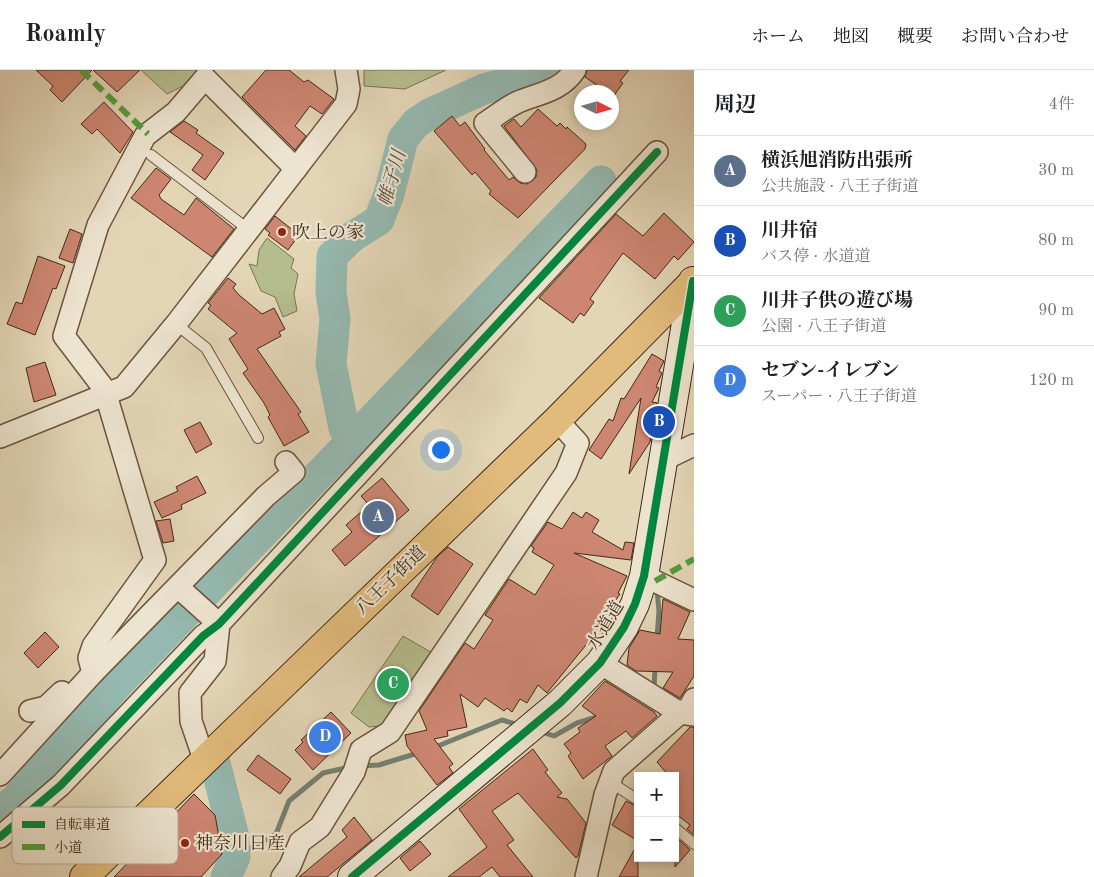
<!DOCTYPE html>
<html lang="ja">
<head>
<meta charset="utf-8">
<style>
	:root { --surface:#fff; --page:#f6f6f6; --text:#202124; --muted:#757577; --line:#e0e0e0; --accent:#1a73e8 }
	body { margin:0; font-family:"Old Standard TT","Noto Serif JP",serif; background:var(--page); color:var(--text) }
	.controls { position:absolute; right:15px; bottom:15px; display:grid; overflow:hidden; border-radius:0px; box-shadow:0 2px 8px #0003 }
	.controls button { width:45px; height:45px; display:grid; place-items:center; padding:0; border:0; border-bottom:1px solid var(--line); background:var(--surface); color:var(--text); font:25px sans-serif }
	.compass { position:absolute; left:574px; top:15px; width:45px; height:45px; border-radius:50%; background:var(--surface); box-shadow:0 2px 8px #0003; rotate:95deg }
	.you { position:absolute; left:440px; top:379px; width:18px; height:18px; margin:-12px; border:4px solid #fff; border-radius:50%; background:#1a73e8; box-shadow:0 0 0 8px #1a73e833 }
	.badge { display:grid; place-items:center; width:32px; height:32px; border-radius:50%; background:var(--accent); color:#fff; font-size:16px; font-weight:700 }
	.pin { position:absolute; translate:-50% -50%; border:2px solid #fff; box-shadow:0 1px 5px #0006 }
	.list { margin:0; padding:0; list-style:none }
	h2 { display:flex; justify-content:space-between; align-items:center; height:65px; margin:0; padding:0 20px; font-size:21px }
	h2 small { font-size:16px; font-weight:400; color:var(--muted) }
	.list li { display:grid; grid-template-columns:32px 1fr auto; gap:15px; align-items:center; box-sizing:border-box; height:70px; padding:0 20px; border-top:1px solid var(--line) }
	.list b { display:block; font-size:19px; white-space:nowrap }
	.list p { margin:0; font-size:16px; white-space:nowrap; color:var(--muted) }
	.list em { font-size:16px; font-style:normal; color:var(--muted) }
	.map { position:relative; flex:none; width:694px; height:807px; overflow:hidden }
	header { display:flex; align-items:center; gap:30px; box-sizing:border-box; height:70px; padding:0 25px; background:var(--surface); border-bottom:1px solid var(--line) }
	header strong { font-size:24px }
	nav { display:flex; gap:28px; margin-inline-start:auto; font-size:18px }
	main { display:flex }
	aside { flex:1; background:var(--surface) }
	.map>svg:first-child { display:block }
	.green { fill:#b5bd8d; stroke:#7c7352 }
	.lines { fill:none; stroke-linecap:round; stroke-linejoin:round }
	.stream { stroke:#757f72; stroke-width:5 }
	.river { stroke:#95b9b0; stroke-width:31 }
	.building { fill:#cd8672; stroke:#442916 }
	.lane-casing { stroke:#6c543e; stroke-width:12 }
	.street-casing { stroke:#6c543e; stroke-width:24 }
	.secondary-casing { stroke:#442916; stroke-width:30 }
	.highway-casing { stroke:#442916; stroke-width:30 }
	.lane { stroke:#ede4d0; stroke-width:10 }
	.street { stroke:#ede4d0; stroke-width:21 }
	.secondary { stroke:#ede4d0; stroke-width:28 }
	.highway { stroke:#e2bb7c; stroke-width:28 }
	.quiet { stroke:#549c3d; stroke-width:6; stroke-dasharray:12 6; stroke-linecap:butt }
	.cycleway-casing { stroke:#ede4d0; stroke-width:11 }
	.cycleway { stroke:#00873e; stroke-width:8 }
	.poi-dot { fill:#8f2418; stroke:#ede4d0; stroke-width:2 }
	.labels { text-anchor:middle; stroke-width:4.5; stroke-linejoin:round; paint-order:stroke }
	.poi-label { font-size:18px; fill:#442916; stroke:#ede4d0; text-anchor:start }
	.street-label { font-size:18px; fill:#442916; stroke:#ede4d0 }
	.water-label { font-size:19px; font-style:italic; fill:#584d3c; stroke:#ede4d0 }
	.key { fill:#ede4d0; stroke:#baac98; stroke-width:1 }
	.key-label { font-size:14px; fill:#442916 }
</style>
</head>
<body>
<header>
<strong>Roamly</strong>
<nav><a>ホーム</a><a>地図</a><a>概要</a><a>お問い合わせ</a></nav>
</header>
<main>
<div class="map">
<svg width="694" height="807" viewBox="0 0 694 807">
	<rect width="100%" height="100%" fill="#e3d6b7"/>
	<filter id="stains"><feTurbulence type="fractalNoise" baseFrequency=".004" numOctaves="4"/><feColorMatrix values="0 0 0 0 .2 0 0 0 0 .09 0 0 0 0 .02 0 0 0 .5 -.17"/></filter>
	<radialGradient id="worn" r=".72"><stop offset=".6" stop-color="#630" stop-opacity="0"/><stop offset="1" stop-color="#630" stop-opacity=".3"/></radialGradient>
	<g class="green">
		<polygon points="141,0 215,0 167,24"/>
		<polygon points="364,0 446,0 405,19 364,16"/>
		<polygon points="267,168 294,189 291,198 298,204 294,224 297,241 283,247 275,227 261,221 249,194 257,196 259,180"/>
		<polygon points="403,566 434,584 389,655 369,657 351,643"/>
	</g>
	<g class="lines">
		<g class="stream">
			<polyline points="657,520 659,541 657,568"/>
			<polyline points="654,621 655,597"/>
			<polyline points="539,661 554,666 577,653 600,646"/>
			<polyline points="433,678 502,650 519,655"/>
			<polyline points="361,696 379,695 418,683"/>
			<polyline points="235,787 276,764 289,731 323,703 350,697"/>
		</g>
		<g class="river">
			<polyline points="351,372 344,358 331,294 335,249 331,222 332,186 352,167 379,150 389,124 403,69 416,53 431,43 484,19 543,3 545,0"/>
			<polyline points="214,689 233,763 235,787 226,807"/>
			<polyline points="0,741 15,730 116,616 601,111"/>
		</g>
	</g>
	<g class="building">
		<polygon points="36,0 92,0 62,32 50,20 53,16"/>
		<polygon points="93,0 140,0 117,22"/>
		<polygon points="266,0 289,0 304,12 308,10 334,29 322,44 310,36 295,56 306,66 295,80 242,27"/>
		<polygon points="587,0 629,0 620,11 623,13 613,27 612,22 607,22 585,7"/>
		<polygon points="104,32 133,62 120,83 97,59 92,64 81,54"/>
		<polygon points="538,39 557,56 560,53 566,59 567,57 586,74 585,79 518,148 489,124 491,121 475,102 472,105 434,61 452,46 460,56 465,52 485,79 484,80 509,110 513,107 520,113 527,114 536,107 537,100 504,56 514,49 521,57"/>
		<polygon points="184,51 198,60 196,63 224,83 205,110 192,100 203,85 170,62"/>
		<polygon points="156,98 171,109 159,125 161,129 184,145 196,128 234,159 212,187 131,128"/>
		<polygon points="664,143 694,172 678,190 674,186 655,209 623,183 590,229 594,232 584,246 580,243 573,253 539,228 616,144 643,166"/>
		<polygon points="275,146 299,165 288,180 268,165 270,163 265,159"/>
		<polygon points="70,159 82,164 73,193 59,188"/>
		<polygon points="38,186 65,196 56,219 53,218 35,265 7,254 16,232 22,234"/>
		<polygon points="228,208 236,214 233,218 239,225 262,244 274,238 285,259 279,262 281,266 257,279 301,342 298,344 309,362 284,376 268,347 270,345 264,333 243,303 248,299 229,269 237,263 208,239 211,235 208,233"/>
		<polygon points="652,284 664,291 659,301 662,303 656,317 659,318 652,332 657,333 656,341 650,372 629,404 641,328 601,389 589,380 609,349 613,351 621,328 624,329"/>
		<polygon points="45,292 56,325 34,332 26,298"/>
		<polygon points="200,352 212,374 196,383 184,360"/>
		<polygon points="197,406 206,423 181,435 182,439 162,448 154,432 178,421 176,417"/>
		<polygon points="382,408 409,440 345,496 332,480 352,462 346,455 369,435 361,426"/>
		<polygon points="573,442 582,448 586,442 599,450 592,462 623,480 625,472 634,473 631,490 574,483 627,506 618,523 620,524 604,547 606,548 603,554 547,623 538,615 527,633 520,629 512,642 507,638 504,641 485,628 478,637 460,624 467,657 447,661 448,666 434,669 453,694 449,697 453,703 437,715 407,676 405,665 427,660 419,641 465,573 474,579 493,550 485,545 509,509 535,525 554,495 532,482 534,478 531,476 548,452 562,459"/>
		<polygon points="170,449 174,471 163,473 156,451"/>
		<polygon points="448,477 473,494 438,545 411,526 437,487"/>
		<polygon points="663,529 690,542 678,569 694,570 694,606 680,628 663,618 673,602 636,601 627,595 629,578 640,560 660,564"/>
		<polygon points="45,562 59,577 38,598 24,583"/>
		<polygon points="605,611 654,642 657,646 632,668 626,661 605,676 612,686 583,709 568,686 571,683 564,674 580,662 578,658 596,646 582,636"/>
		<polygon points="331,642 351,663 313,700 295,680 303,672 301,670"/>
		<polygon points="690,657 694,657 694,765 687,759 690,755 675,743 675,706 669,706 657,692"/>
		<polygon points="533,679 548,700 545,702 562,723 557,727 567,729 586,753 578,786 576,788 518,723 492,741 514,770 507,775 533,807 500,807 492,797 479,807 448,807 487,777 459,739"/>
		<polygon points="258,685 291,709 280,724 247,700"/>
		<polygon points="194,724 215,745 222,784 201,807 114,807"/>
		<polygon points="626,731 638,737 638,771 612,755"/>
		<polygon points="354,747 372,770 327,807 299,807 347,767 342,760"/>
		<polygon points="678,769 690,780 675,797 675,772"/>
		<polygon points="420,771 431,784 410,801 400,788"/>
		<polygon points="638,773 638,807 619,807"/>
	</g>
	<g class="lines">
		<g class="lane-casing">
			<g id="lane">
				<polyline points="151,85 249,160"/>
				<polyline points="176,254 206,278 258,368"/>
				<polyline points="610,712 638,730"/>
				<polyline points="675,758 694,774"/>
			</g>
		</g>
		<g class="street-casing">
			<g id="street">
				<path d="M525,102l-40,-49c11,-7 22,-16 33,-21 22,-9 43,-11 57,-32"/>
				<polyline points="108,324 64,266 98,155 145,66 176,42 205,8 296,99"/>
				<polyline points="0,367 124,317 176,254 346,34 349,19 346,0"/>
				<polyline points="665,389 694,375"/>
				<polyline points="644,506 694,530"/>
				<polyline points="178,517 219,554 215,591 190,623 191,651 204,689"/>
				<polyline points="600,593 680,643 694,645"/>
				<polyline points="93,603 89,588 93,576 155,490 106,325"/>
				<polyline points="30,641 46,637 62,622"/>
				<polyline points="0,705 93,603 266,426 294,402 286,392"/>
				<polyline points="0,767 61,715 203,566 219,554 657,82"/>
				<polyline points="282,807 290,796 300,772 320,757 354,702 361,680 390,662 566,403 578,373 557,350"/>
				<polyline points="586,807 605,725 614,701 680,643 689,638 694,629"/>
			</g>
		</g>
		<g class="secondary-casing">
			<polyline id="secondary" points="352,807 560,633 600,593 624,557 635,534 644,506 693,211"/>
		</g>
		<g class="highway-casing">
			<polyline id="highway" points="84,807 557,350 694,211"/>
		</g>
		<use href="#lane" class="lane"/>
		<use href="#street" class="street"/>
		<use href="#secondary" class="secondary"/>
		<use href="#highway" class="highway"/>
		<g class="quiet">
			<polyline points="81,0 148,64"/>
			<polyline points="655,511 694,489"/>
		</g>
		<g class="cycleway-casing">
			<g id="cycleway">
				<polyline points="0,767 61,715 203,566 219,554 657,82"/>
				<polyline points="352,807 560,633 600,593 624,557 635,534 644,506 693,211"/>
			</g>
		</g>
		<use href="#cycleway" class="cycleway"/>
	</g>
	<g class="poi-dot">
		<circle cx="282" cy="162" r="5"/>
		<circle cx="185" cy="773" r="5"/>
	</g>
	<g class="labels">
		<g class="poi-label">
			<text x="292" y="168">吹上の家</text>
			<text x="195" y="779">神奈川日産</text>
		</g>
		<g class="street-label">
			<text transform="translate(390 510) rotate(-44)" y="6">八王子街道</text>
			<text transform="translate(605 555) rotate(-59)" y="6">水道道</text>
		</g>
		<g class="water-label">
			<text transform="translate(391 108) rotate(-74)" y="7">帷子川</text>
		</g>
	</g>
	<rect x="12" y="737" width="166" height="57" rx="8" class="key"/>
	<rect x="22" y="751" width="23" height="7" fill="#00873e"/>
	<rect x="22" y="774" width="23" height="6" fill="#549c3d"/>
	<g class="key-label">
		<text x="54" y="759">自転車道</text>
		<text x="54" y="782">小道</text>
	</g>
	<rect width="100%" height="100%" filter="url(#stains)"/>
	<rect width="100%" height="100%" fill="url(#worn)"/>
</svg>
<div class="controls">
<button>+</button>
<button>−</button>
</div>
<svg class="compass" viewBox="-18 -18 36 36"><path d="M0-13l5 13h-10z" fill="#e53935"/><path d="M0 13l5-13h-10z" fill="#757577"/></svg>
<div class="you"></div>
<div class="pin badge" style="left:378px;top:447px;background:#5c6f8a">A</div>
<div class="pin badge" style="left:659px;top:352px;background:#1a4fb4">B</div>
<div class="pin badge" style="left:393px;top:614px;background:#2e9e5b">C</div>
<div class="pin badge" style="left:325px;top:667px;background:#3f7fe0">D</div>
</div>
<aside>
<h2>周辺<small>4件</small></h2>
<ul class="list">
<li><span class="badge" style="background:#5c6f8a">A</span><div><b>横浜旭消防出張所</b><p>公共施設 · 八王子街道</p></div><em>30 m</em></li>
<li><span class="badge" style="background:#1a4fb4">B</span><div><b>川井宿</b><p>バス停 · 水道道</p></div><em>80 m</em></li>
<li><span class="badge" style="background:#2e9e5b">C</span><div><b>川井子供の遊び場</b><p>公園 · 八王子街道</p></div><em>90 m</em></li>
<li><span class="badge" style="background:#3f7fe0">D</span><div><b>セブン-イレブン</b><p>スーパー · 八王子街道</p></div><em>120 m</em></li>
</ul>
</aside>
</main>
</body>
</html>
